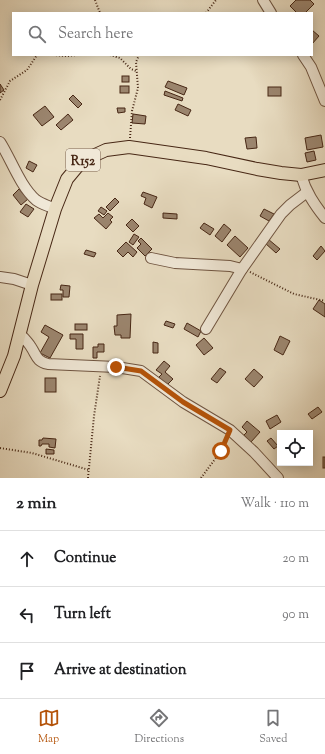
<!DOCTYPE html>
<html lang="en">
<head>
<meta charset="utf-8">
<style>
	:root { --surface:#fff; --page:#f6f6f6; --text:#202124; --muted:#757577; --line:#e0e0e0; --accent:#b45309 }
	body { margin:0; font-family:"Sorts Mill Goudy",serif; background:var(--page); color:var(--text) }
	.controls { position:absolute; right:12px; bottom:12px; display:grid; overflow:hidden; border-radius:0px; box-shadow:0 2px 10px #0003 }
	.controls button { width:36px; height:36px; display:grid; place-items:center; padding:0; border:0; border-bottom:1px solid var(--line); background:var(--surface); color:var(--text); font:20px sans-serif }
	.stop { position:absolute; width:12px; height:12px; margin:-9px; border:3px solid #b45309; border-radius:50%; background:#fff }
	.stop.end { background:#b45309; border-color:#fff; box-shadow:0 1px 4px #0008 }
	.list { margin:0; padding:0; list-style:none }
	h2 { display:flex; justify-content:space-between; align-items:center; height:52px; margin:0; padding:0 16px; font-size:17px }
	h2 small { font-size:13px; font-weight:400; color:var(--muted) }
	.list li { display:grid; grid-template-columns:26px 1fr auto; gap:12px; align-items:center; box-sizing:border-box; height:56px; padding:0 16px; border-top:1px solid var(--line) }
	.list b { display:block; font-size:15px; white-space:nowrap }
	.list em { font-size:13px; font-style:normal; color:var(--muted) }
	.icon { flex:none; width:22px; height:22px; fill:none; stroke:currentColor; stroke-width:2; stroke-linecap:round; stroke-linejoin:round }
	.map { position:relative; flex:none; width:325px; height:478px; overflow:hidden }
	.search { position:absolute; background:var(--surface); box-shadow:0 2px 10px #0003; left:12px; right:12px; top:12px; height:44px; display:flex; align-items:center; gap:10px; box-sizing:border-box; padding:0 14px; border-radius:0px; color:var(--muted); font-size:15px }
	.sheet { height:220px; background:var(--surface) }
	nav { display:flex; justify-content:space-around; align-items:center; box-sizing:border-box; height:56px; border-top:1px solid var(--line); background:var(--surface); font-size:11px; color:var(--muted) }
	nav a { display:grid; justify-items:center; gap:2px }
	nav .on { color:var(--accent) }
	.map>svg:first-child { display:block }
	.building { fill:#9b856e; stroke:#472715 }
	.lines { fill:none; stroke-linecap:round; stroke-linejoin:round }
	.minor-casing { stroke:#6f5440; stroke-width:12 }
	.major-casing { stroke:#472715; stroke-width:14 }
	.path { stroke:#472715; stroke-width:2; stroke-dasharray:1 2; stroke-linecap:butt }
	.minor { stroke:#f0e8d7; stroke-width:10 }
	.major { stroke:#e8dcc1; stroke-width:12 }
	.route { stroke:#b45309; stroke-width:5 }
	.labels { text-anchor:middle; stroke-width:3.5; stroke-linejoin:round; paint-order:stroke }
	.shield { fill:#f0e8d7; stroke:#7a614f; stroke-width:1 }
	.shield-label { font-size:13px; font-weight:bold; fill:#472715 }
</style>
</head>
<body>
<div class="map">
<svg width="325" height="478" viewBox="0 0 325 478">
	<rect width="100%" height="100%" fill="#e8dcc1"/>
	<filter id="stains"><feTurbulence type="fractalNoise" baseFrequency=".005" numOctaves="4"/><feColorMatrix values="0 0 0 0 .2 0 0 0 0 .09 0 0 0 0 .02 0 0 0 .5 -.17"/></filter>
	<radialGradient id="worn" r=".72"><stop offset=".6" stop-color="#630" stop-opacity="0"/><stop offset="1" stop-color="#630" stop-opacity=".3"/></radialGradient>
	<g class="building">
		<polygon points="296,0 310,0 314,4 305,13 297,13 290,6"/>
		<polygon points="312,30 319,36 312,44"/>
		<rect x="122" y="76" width="7" height="6"/>
		<polygon points="168,81 187,88 184,95 165,87"/>
		<polygon points="0,84 4,90 0,93"/>
		<rect x="120" y="86" width="9" height="7"/>
		<rect x="268" y="87" width="13" height="9"/>
		<polygon points="165,91 183,98 182,101 164,95"/>
		<polygon points="73,95 82,104 78,108 69,99"/>
		<polygon points="178,104 191,110 188,116 175,110"/>
		<polygon points="45,106 54,117 42,126 33,115"/>
		<polygon points="117,108 125,108 125,112 118,113"/>
		<polygon points="68,114 73,120 61,130 56,125"/>
		<polygon points="133,114 146,116 145,124 132,123"/>
		<polygon points="321,135 323,147 307,150 305,138"/>
		<polygon points="256,137 257,148 247,149 245,138"/>
		<polygon points="314,151 316,160 307,162 305,153"/>
		<polygon points="29,161 37,165 33,172 26,168"/>
		<polygon points="19,189 28,199 21,205 13,195"/>
		<polygon points="143,192 157,197 152,208 144,204 146,198 141,196"/>
		<polygon points="115,198 119,202 110,211 106,207"/>
		<polygon points="26,204 34,209 28,217 20,212"/>
		<polygon points="101,207 107,211 104,215 98,211"/>
		<polygon points="264,209 274,214 269,221 260,216"/>
		<polygon points="108,213 113,217 110,220 112,222 106,229 94,218 99,214 103,218"/>
		<polygon points="163,213 177,214 177,219 163,218"/>
		<polygon points="132,219 139,226 133,232 126,225"/>
		<polygon points="204,223 214,229 210,235 200,228"/>
		<polygon points="224,224 231,230 222,242 215,236"/>
		<polygon points="134,234 139,237 133,245 129,242"/>
		<polygon points="235,236 248,248 240,257 227,245"/>
		<polygon points="141,238 152,249 145,256 137,248 141,244 138,241"/>
		<polygon points="268,239 280,249 276,253 265,243"/>
		<polygon points="126,242 137,252 133,257 128,252 123,257 117,251"/>
		<polygon points="321,246 325,251 317,260 313,256"/>
		<polygon points="86,250 96,253 94,257 84,254"/>
		<polygon points="61,285 70,286 69,297 63,297 63,290 60,290"/>
		<rect x="51" y="294" width="11" height="6"/>
		<polygon points="319,300 325,304 325,317 313,309"/>
		<polygon points="131,314 130,338 121,338 121,335 115,335 114,326 117,326 117,315"/>
		<polygon points="166,321 175,324 173,328 164,325"/>
		<polygon points="187,323 201,331 198,337 184,329"/>
		<rect x="75" y="324" width="12" height="6"/>
		<polygon points="45,325 63,335 50,358 40,353 49,337 41,332"/>
		<polygon points="70,334 83,334 83,349 76,349 76,339 70,339"/>
		<polygon points="280,336 290,341 283,355 274,350"/>
		<polygon points="204,338 213,348 204,355 196,345"/>
		<polygon points="153,342 158,343 158,353 153,353"/>
		<polygon points="98,344 104,344 104,352 97,352 97,358 93,358 93,347 98,347"/>
		<polygon points="164,361 170,366 165,372 173,379 167,385 159,377 162,374 156,370"/>
		<polygon points="220,368 226,372 217,383 211,379"/>
		<polygon points="254,369 263,377 254,387 245,379"/>
		<rect x="45" y="378" width="11" height="14"/>
		<polygon points="318,407 322,412 312,419 308,414"/>
		<polygon points="277,415 281,422 270,429 266,421"/>
		<polygon points="247,421 260,432 251,442 244,435 247,432 242,427"/>
		<polygon points="43,438 56,439 55,448 49,447 49,444 42,444 41,446 39,446 39,440 42,440"/>
		<polygon points="271,438 278,446 274,449 267,441"/>
		<polygon points="46,449 54,450 54,454 46,454"/>
		<rect x="323" y="457" width="2" height="11"/>
	</g>
	<g class="lines">
		<g class="minor-casing">
			<g id="minor">
				<polyline points="263,0 271,13"/>
				<polyline points="303,55 311,67 325,101"/>
				<path d="M0,142c11,17 20,44 36,58 5,4 13,6 19,9"/>
				<path d="M301,175c5,17 13,29 24,43"/>
				<polyline points="151,258 175,263 230,266 242,269"/>
				<polyline points="0,277 14,279 32,285"/>
				<polyline points="206,329 242,269 281,214 290,205 307,192"/>
				<path d="M20,334c4,4 8,8 11,13 6,9 5,14 17,17l68,3 25,4 42,31 47,28 24,22 24,26"/>
			</g>
		</g>
		<g class="major-casing">
			<polyline id="major" points="0,391 14,356 32,285 55,209 67,179 82,161 106,150 129,147 206,158 257,169 281,173 301,175 325,170"/>
		</g>
		<g class="path">
			<polyline points="95,0 100,13"/>
			<polyline points="206,13 216,0"/>
			<polyline points="53,55 67,56 77,55"/>
			<polyline points="110,55 120,58 131,69 136,71"/>
			<polyline points="0,100 10,81 27,70 37,55"/>
			<polyline points="130,138 132,111 138,88 136,62 139,55"/>
			<polyline points="250,272 294,294 325,301"/>
			<polyline points="0,448 32,453 89,470"/>
			<polyline points="88,478 94,416 100,376"/>
			<polyline points="201,478 221,451 226,439"/>
		</g>
		<use href="#minor" class="minor"/>
		<use href="#major" class="major"/>
	</g>
	<g class="lines">
		<polyline class="route" points="116,367 141,371 183,402 230,430 221,451"/>
	</g>
	<g class="labels">
		<rect class="shield" x="66" y="149" width="34" height="22" rx="3"/>
		<g class="shield-label">
			<text x="83" y="165">R152</text>
		</g>
	</g>
	<rect width="100%" height="100%" filter="url(#stains)"/>
	<rect width="100%" height="100%" fill="url(#worn)"/>
</svg>
<div class="controls">
<button><svg class="icon" aria-label="locate" viewBox="0 0 24 24"><circle cx="12" cy="12" r="6"/><path d="M12 2v4M12 18v4M2 12h4M18 12h4"/></svg></button>
</div>
<div class="stop" style="left:221px;top:451px"></div>
<div class="stop end" style="left:116px;top:367px"></div>
<div class="search"><svg class="icon" aria-label="search" viewBox="0 0 24 24"><circle cx="10" cy="10" r="6"/><path d="M15 15l6 6"/></svg>Search here</div>
</div>
<section class="sheet">
<h2>2 min<small>Walk · 110 m</small></h2>
<ul class="list">
<li><svg class="icon" aria-label="ahead" viewBox="0 0 24 24"><path d="M12 20V5M6 11l6-6 6 6"/></svg><div><b>Continue</b></div><em>20 m</em></li>
<li><svg class="icon" aria-label="left" viewBox="0 0 24 24"><path d="M17 20v-9H6M10 6l-5 5 5 5"/></svg><div><b>Turn left</b></div><em>90 m</em></li>
<li><svg class="icon" aria-label="arrive" viewBox="0 0 24 24"><path d="M6 21V4h12l-3 4 3 4H6"/></svg><div><b>Arrive at destination</b></div></li>
</ul>
</section>
<nav>
<a class="on"><svg class="icon" aria-label="map" viewBox="0 0 24 24"><path d="M3 6l6-2 6 2 6-2v14l-6 2-6-2-6 2zM9 4v14M15 6v14"/></svg>Map</a>
<a><svg class="icon" aria-label="directions" viewBox="0 0 24 24"><path d="M12 3l9 9-9 9-9-9zM9 14v-3h6M13 9l2 2-2 2"/></svg>Directions</a>
<a><svg class="icon" aria-label="saved" viewBox="0 0 24 24"><path d="M7 4h10v16l-5-4-5 4z"/></svg>Saved</a>
</nav>
</body>
</html>
